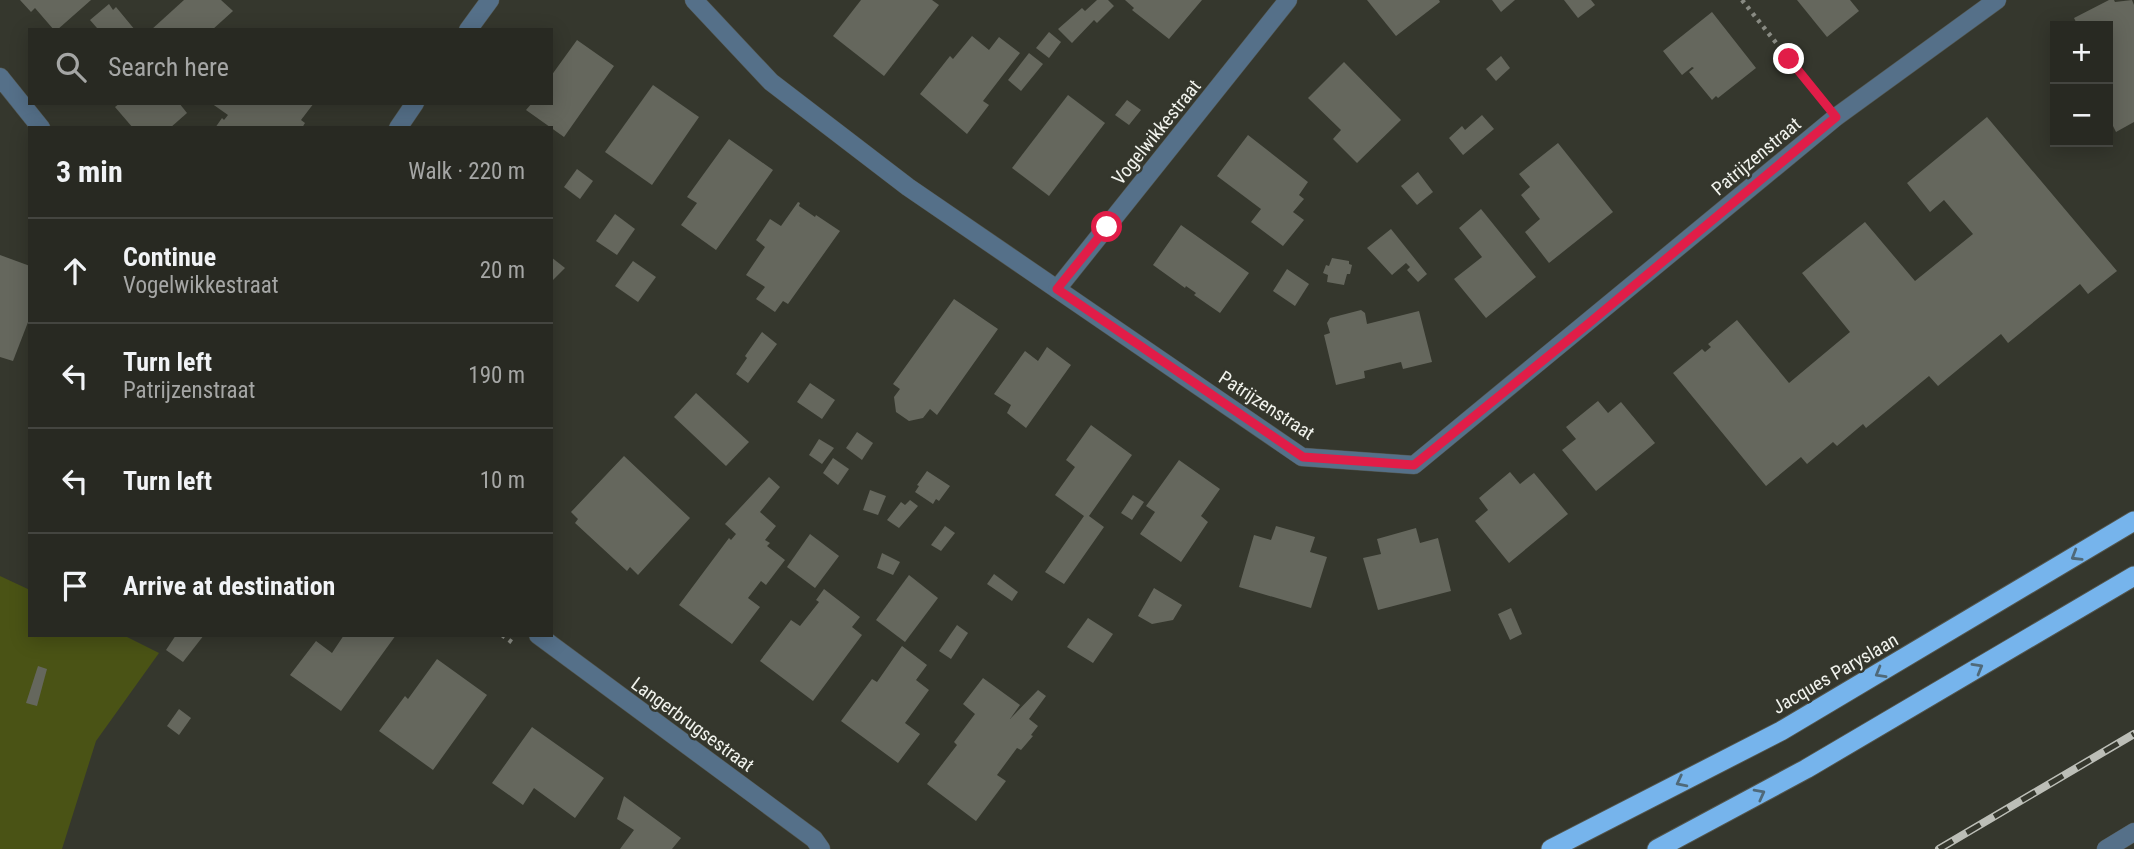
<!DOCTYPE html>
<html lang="en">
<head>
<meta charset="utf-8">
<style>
	:root { --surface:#282922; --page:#30312a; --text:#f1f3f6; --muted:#a5a6a5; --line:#444540 }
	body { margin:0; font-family:"Roboto Condensed",sans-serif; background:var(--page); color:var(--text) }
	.controls { position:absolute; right:21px; top:21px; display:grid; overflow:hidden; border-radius:0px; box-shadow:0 4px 18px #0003 }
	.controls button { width:63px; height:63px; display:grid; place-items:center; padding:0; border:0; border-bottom:2px solid var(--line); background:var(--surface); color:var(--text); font:35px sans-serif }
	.stop { position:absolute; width:21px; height:21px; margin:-16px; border:5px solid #e11d48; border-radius:50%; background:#fff }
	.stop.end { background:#e11d48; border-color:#fff; box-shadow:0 2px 7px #0008 }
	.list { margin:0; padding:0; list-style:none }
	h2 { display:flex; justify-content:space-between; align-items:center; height:91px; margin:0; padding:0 28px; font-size:30px }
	h2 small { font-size:23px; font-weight:400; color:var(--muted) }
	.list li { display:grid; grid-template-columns:46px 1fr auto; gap:21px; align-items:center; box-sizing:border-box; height:105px; padding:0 28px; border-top:2px solid var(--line) }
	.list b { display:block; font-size:26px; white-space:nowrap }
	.list p { margin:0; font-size:23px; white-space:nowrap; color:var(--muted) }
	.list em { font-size:23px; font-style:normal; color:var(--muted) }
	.icon { flex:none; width:38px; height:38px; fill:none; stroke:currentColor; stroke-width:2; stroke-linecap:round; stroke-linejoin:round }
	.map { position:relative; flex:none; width:2134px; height:849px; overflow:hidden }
	.search { position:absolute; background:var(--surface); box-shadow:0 4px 18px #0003; left:28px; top:28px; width:525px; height:77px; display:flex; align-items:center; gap:18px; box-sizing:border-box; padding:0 24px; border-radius:0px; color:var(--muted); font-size:26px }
	.panel { position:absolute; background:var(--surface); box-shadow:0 4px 18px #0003; left:28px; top:126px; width:525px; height:511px; border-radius:0px }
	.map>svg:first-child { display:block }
	.green { fill:#4a5315 }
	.building { fill:#65675d }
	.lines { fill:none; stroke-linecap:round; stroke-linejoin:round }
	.minor-casing { stroke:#53554c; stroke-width:19 }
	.trunk-casing { stroke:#53554c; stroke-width:21 }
	.path { stroke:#898b83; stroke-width:4.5; stroke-dasharray:3.5 5; stroke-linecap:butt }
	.minor { stroke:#557089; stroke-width:18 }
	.trunk { stroke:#76b4ec; stroke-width:19 }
	.rail-casing { stroke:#bcbeb7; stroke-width:8 }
	.rail { stroke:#35372d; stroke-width:5; stroke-dasharray:16; stroke-linecap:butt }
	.oneway { stroke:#4f6979 }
	.route { stroke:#e11d48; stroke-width:9 }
	.labels { text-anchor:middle; stroke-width:5; stroke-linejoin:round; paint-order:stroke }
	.street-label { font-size:19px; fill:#f1f3ed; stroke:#35372d }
</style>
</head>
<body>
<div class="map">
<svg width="2134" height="849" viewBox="0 0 2134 849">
	<rect width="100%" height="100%" fill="#35372d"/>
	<polygon class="green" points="0,576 30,590 30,635 123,635 159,653 96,741 62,849 0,849"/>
	<g class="building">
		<polygon points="20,0 91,0 57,30 54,30 35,8 31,12"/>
		<polygon points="184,0 221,0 233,11 212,30 151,30"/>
		<polygon points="861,0 932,0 939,5 884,76 833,36"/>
		<polygon points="1097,0 1108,0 1114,6 1097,23 1094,20 1072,43 1058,29 1082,8 1085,11"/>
		<polygon points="1125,0 1202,0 1169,39 1132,10 1134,8"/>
		<polygon points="1367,0 1439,0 1440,2 1396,36"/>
		<polygon points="1492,0 1515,0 1501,12"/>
		<polygon points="1564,0 1591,0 1595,5 1578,18"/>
		<polygon points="1797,0 1850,0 1859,11 1827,37"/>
		<polygon points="2109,0 2114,0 2115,2 2132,0 2134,5 2134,122 2116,132 2108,116 2108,26 2078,26 2074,18"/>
		<polygon points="109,4 113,10 116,7 135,30 94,30 97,28 90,20"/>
		<polygon points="1712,12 1756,68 1718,98 1716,96 1712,100 1689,72 1694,68 1692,67 1682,75 1663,51"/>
		<polygon points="1049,32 1061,42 1049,58 1036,48"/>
		<polygon points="972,36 989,50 999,37 1020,53 983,101 989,105 967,134 920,94 950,56 953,59"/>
		<polygon points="577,40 614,66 564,137 526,110 532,103 551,103 551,76"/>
		<polygon points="1029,53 1043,64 1021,91 1008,80"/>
		<polygon points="1501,56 1510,68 1496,81 1486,69"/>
		<polygon points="1344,62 1401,120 1357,163 1333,139 1341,130 1308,98"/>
		<polygon points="653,85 699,117 652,185 605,152"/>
		<polygon points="1068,95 1105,123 1049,196 1012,168"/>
		<polygon points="1127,100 1141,110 1129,125 1115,115"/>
		<polygon points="120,103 179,103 187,113 170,128 133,128 115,107"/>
		<polygon points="211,103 314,103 301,120 305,123 302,128 215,128 222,118 224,120 228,115"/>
		<polygon points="1482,115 1494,129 1463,155 1449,138 1462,126 1465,130"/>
		<polygon points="1987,117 2117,271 2088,294 2080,284 2008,343 2001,334 1938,386 1929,376 1866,428 1863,424 1837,446 1833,442 1807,464 1801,457 1766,486 1673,373 1702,349 1705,352 1711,347 1708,344 1737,320 1789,383 1850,332 1802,273 1865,222 1915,281 1973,234 1944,200 1930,212 1907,183"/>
		<polygon points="1248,135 1308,182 1299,195 1304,199 1293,212 1304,220 1283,246 1251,222 1261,209 1217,176"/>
		<polygon points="729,139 773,170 716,250 681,225 697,203 687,197"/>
		<polygon points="1558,143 1613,212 1549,263 1525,232 1540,219 1521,195 1530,187 1519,174"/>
		<polygon points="577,169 593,181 580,199 564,187"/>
		<polygon points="1418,172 1433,192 1417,205 1401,186"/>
		<polygon points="798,202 800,203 799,206 815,217 816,215 840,231 788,304 783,301 775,312 756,299 765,287 746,275 765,247 756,240 770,219 781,226"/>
		<polygon points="1481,209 1536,277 1486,318 1454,279 1482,257 1459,228"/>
		<polygon points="615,214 635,229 617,255 596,241"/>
		<polygon points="1181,225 1249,273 1220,313 1194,295 1196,293 1186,286 1185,288 1153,265"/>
		<polygon points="1391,229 1427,274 1418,282 1407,270 1410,267 1406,263 1392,275 1367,248"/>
		<polygon points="0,255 30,266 30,317 13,361 0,357"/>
		<polygon points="551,257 565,268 551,282"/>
		<polygon points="1332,258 1349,261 1349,264 1352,265 1350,274 1347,274 1344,285 1327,282 1328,275 1323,273 1326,265 1329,266"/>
		<polygon points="633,261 656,277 638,302 615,286"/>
		<polygon points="1287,269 1309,284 1295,306 1273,291"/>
		<polygon points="954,299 998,329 937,415 930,409 923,418 909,421 896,412 894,397 900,389 893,384"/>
		<polygon points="1361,310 1365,313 1367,324 1419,311 1432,362 1403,369 1401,362 1364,371 1365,378 1336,385 1324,335 1330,333 1327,323 1330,318"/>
		<polygon points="762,332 777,344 748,383 736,374 747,358 745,356"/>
		<polygon points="1047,347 1071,365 1026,428 1007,413 1011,405 994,394 1025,351 1038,361"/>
		<polygon points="810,383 835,400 822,419 797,402"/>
		<polygon points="696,393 749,442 726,466 674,417"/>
		<polygon points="1598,401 1608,413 1621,402 1655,443 1596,491 1562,450 1576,439 1566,427"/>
		<polygon points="1091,425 1132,455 1089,516 1104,527 1064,584 1045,572 1084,516 1055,495 1075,467 1066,460"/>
		<polygon points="857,432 873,443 862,460 846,448"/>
		<polygon points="819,439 834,448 822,464 809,455"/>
		<polygon points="624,456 690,518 638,575 630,567 627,571 575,523 578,519 571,512"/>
		<polygon points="833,458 849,469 838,485 823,473"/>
		<polygon points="1179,460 1220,489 1201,516 1208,522 1181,562 1140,534 1155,512 1146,506"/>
		<polygon points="927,471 950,486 939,501 936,499 933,504 915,492 919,486 917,485"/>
		<polygon points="1510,472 1520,484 1534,473 1568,514 1509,563 1475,521 1488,510 1479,498"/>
		<polygon points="769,477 780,487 760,512 776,526 765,540 770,543 767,546 785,560 766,585 761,581 748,598 760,607 732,644 679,605 729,538 731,540 736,534 725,524"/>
		<polygon points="870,490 886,496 878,515 863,510"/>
		<polygon points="1133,495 1144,502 1132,520 1121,513"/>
		<polygon points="910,500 918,506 899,528 887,520 901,502 905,505"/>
		<polygon points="945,526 955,533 941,551 931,545"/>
		<polygon points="1276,526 1315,537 1310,552 1327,557 1311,608 1239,587 1254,535 1271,540"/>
		<polygon points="1416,528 1420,543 1438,538 1451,591 1378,610 1363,558 1381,554 1377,539"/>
		<polygon points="810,534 839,556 815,588 787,567"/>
		<polygon points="882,553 900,562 893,575 877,568"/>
		<polygon points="994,574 1018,592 1012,601 987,584"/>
		<polygon points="909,575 938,598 905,642 876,620"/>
		<polygon points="1154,588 1182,605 1173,620 1152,624 1138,616"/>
		<polygon points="824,589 860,617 852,627 862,635 813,701 760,661 791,620 800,626 819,602 816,600"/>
		<polygon points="1511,608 1522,634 1510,640 1498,614"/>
		<polygon points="1088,618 1113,634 1093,663 1067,647"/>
		<polygon points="957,625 968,633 951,659 939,651"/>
		<polygon points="176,635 204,635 183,662 166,650"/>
		<polygon points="344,635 396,635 341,711 290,675 316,641 332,653"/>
		<polygon points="902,646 927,665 916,680 929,690 905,723 920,734 898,763 841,721 872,679 877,682"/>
		<polygon points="437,659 487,695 433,770 379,731 405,696 408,699"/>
		<polygon points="38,666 47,669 37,706 26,703"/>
		<polygon points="983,678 1020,705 1010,719 1038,690 1046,696 1029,719 1038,726 1031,735 1033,736 1021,750 1017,748 997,775 1006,781 976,821 927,784 957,745 954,742 975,714 963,704"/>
		<polygon points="179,709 191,718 179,735 167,726"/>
		<polygon points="532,727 604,778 575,818 534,788 523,805 492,783"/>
		<polygon points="624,796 681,838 672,849 620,849 634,830 617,819"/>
	</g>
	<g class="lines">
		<g class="minor-casing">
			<g id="minor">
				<polyline points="694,0 771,82 908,187 1302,457 1414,465 1836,117 1997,0"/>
				<polyline points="468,30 490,0"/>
				<polyline points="0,77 41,128"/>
				<polyline points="398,128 415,103"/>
				<polyline points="1057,289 1288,0"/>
				<polyline points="538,635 814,839 821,849"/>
				<polyline points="2106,849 2134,832"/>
			</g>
		</g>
		<g class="trunk-casing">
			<g id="trunk">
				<polyline points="1551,849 1781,731 2134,521"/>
				<polyline points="1657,849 1806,769 2134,576"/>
			</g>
		</g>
		<g class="path">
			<polyline points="1742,0 1820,98"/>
			<polyline points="502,635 513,643"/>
		</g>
		<use href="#minor" class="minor"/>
		<use href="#trunk" class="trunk"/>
		<g class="rail-casing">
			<polyline id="rail" points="1939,849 2134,734"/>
		</g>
		<use href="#rail" class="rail"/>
	</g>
	<defs><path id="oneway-chevron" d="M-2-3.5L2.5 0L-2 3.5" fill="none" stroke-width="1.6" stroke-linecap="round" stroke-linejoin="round" transform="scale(1.75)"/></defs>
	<g class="oneway">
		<use href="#oneway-chevron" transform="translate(2076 556) rotate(149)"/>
		<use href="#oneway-chevron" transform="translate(1978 668) rotate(-30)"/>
		<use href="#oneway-chevron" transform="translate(1880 673) rotate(150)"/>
		<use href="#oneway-chevron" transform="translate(1681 782) rotate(153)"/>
		<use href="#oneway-chevron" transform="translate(1760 794) rotate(-28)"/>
	</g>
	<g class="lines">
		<polyline class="route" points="1107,227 1057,289 1303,457 1414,465 1588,324 1836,117 1789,59"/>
	</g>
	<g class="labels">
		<g class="street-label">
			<text transform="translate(1156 132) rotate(-51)" y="7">Vogelwikkestraat</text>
			<text transform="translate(1756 156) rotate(-40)" y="7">Patrijzenstraat</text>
			<text transform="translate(1267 405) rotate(33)" y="7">Patrijzenstraat</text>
			<text transform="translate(1835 673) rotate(-30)" y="7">Jacques Paryslaan</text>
			<text transform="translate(693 724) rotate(36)" y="7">Langerbrugsestraat</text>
		</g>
	</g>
</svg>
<div class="controls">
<button>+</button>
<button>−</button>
</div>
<div class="stop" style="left:1107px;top:227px"></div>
<div class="stop end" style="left:1789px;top:59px"></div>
<div class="search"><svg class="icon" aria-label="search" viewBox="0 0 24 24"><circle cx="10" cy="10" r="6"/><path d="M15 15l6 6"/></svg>Search here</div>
<section class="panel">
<h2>3 min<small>Walk · 220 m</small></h2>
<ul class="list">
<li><svg class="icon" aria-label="ahead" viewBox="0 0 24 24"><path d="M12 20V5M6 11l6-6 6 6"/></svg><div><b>Continue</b><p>Vogelwikkestraat</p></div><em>20 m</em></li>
<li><svg class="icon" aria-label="left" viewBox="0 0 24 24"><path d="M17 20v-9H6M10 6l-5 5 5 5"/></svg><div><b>Turn left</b><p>Patrijzenstraat</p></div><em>190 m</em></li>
<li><svg class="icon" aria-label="left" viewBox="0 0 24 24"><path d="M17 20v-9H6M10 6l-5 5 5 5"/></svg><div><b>Turn left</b></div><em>10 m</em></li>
<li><svg class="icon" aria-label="arrive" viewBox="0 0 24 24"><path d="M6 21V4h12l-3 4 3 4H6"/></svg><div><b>Arrive at destination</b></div></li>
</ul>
</section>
</div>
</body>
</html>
